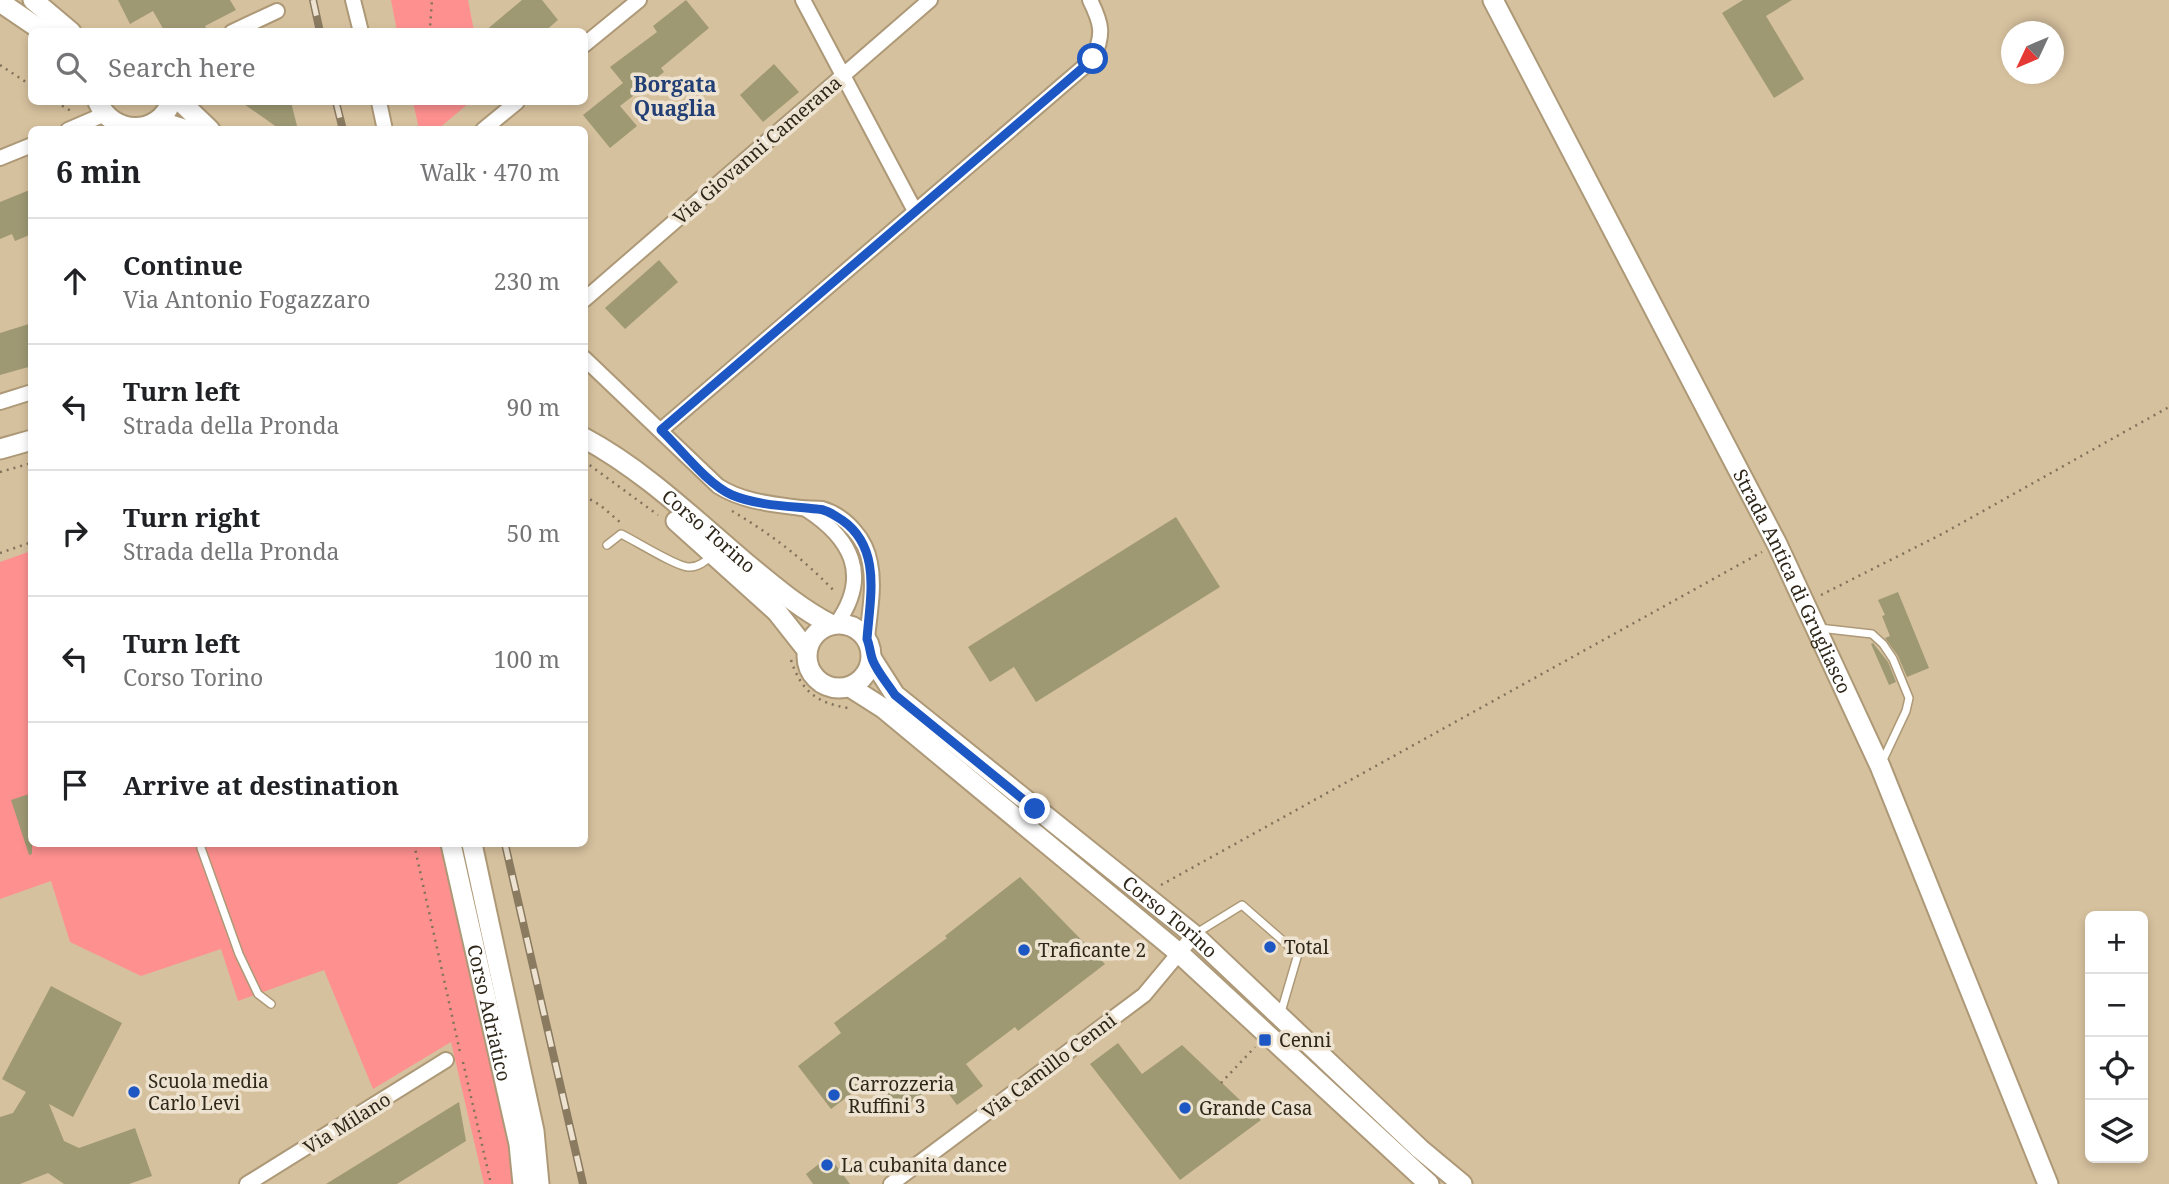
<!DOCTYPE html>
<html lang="en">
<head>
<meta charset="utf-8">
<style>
	:root { --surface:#fff; --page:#f6f6f6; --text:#202124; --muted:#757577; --line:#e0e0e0 }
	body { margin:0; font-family:"Noto Serif",serif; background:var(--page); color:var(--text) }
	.controls { position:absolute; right:21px; bottom:21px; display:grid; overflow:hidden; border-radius:10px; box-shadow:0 4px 10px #0003 }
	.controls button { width:63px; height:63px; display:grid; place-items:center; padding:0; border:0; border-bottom:2px solid var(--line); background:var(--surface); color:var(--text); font:35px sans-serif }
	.compass { position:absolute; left:2001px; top:21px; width:63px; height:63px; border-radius:50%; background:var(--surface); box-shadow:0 4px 10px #0003; rotate:226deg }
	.stop { position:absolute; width:21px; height:21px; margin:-16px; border:5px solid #1c57c3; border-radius:50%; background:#fff }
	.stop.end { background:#1c57c3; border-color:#fff; box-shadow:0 2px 7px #0008 }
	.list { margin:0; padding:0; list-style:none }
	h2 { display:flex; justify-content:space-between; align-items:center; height:91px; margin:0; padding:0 28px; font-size:30px }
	h2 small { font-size:23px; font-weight:400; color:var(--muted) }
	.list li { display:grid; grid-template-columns:46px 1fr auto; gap:21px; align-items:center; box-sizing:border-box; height:126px; padding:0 28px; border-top:2px solid var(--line) }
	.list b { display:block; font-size:26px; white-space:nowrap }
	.list p { margin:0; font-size:23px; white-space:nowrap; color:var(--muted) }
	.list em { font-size:23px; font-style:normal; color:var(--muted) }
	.icon { flex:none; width:38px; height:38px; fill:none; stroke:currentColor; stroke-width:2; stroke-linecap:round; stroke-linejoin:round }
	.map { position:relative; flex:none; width:2169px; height:1184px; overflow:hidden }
	.search { position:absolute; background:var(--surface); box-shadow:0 4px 10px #0003; left:28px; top:28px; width:560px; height:77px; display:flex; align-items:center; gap:18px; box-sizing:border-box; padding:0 24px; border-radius:10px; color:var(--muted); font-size:26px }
	.panel { position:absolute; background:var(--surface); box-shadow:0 4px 10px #0003; left:28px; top:126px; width:560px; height:721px; border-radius:10px }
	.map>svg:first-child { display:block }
	.green { fill:#fe9190 }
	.building { fill:#9e9973 }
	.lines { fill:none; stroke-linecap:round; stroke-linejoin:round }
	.lane-casing { stroke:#ad9977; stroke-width:10 }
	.street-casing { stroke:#ad9977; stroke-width:18 }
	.secondary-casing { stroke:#ad9977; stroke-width:23 }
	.path { stroke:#81735b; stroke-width:2.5; stroke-dasharray:2 5; stroke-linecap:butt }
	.lane { stroke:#fff; stroke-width:7 }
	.street { stroke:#fff; stroke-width:14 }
	.secondary { stroke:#fff; stroke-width:19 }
	.rail-casing { stroke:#897a60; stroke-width:8 }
	.rail { stroke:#eee3d1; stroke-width:5; stroke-dasharray:16; stroke-linecap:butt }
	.route { stroke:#1c57c3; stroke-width:9 }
	.poi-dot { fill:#1c57c3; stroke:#eee3d1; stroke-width:2.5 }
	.labels { text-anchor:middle; stroke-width:7; stroke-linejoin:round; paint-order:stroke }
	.street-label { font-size:19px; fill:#2f2719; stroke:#eee3d1 }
	.poi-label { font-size:19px; fill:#2f2719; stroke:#eee3d1; text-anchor:start }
	.neighbourhood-label { font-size:21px; font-weight:bold; fill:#213f75; stroke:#eee3d1 }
</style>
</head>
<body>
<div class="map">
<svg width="2169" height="1184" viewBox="0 0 2169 1184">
	<rect width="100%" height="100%" fill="#d6c19e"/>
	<g class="green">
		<polygon points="391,0 468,0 474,31 397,31"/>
		<polygon points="413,102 470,102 437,130 419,129"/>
		<polygon points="31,551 32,844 441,844 519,1184 484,1184 451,1042 373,1089 324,970 238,1001 221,949 141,976 70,942 51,881 0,899 0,562"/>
	</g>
	<g class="building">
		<polygon points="118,0 230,0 236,10 205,26 208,32 165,32 153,11 130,24"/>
		<polygon points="522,0 542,0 558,20 544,32 484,32"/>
		<polygon points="686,0 709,28 661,68 664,72 620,106 637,126 610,148 583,115 623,83 610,67 657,32 653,26"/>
		<polygon points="1743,0 1792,0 1766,16 1804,79 1774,98 1722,13"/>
		<polygon points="774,64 799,92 763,122 740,95"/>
		<polygon points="241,102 291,102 298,130 281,130"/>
		<polygon points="32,189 32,234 15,241 12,234 0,239 0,202"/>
		<polygon points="659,260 678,282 625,329 605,308"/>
		<polygon points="32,323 32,366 0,375 0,333"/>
		<polygon points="1176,517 1220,587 1036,702 1014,667 990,682 968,647"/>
		<polygon points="1898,592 1929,668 1907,677 1898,656 1885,638 1890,636 1882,616 1885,615 1878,600"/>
		<polygon points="1873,643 1888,662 1896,682 1889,685 1871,644"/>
		<polygon points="32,793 32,854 29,855 11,800"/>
		<polygon points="1020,877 1105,964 1018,1031 1015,1027 966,1064 983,1086 957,1105 939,1081 900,1111 874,1077 831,1109 798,1066 841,1033 834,1023 947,938 945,936"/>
		<polygon points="51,986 122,1023 73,1117 49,1104 64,1141 79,1148 135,1128 152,1176 129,1184 64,1184 48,1173 20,1184 0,1184 0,1117 13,1113 26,1092 2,1079"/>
		<polygon points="1118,1043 1142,1074 1182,1045 1261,1120 1180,1180 1090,1064"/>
		<polygon points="459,1102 466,1141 397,1184 326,1184"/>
		<polygon points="829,1156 850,1184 813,1184 806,1174"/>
	</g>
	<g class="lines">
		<g class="lane-casing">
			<g id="lane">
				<path d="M607,545l14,-11c15,7 54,32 67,33 9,1 19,-6 25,-13"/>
				<polyline points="1819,628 1872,634 1883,644 1893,659 1909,698 1906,711 1882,762"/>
				<polyline points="201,848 239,954 258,994 271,1004"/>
				<polyline points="1195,934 1242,905 1298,954 1281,1012"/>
			</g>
		</g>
		<g class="street-casing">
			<g id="street">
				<polyline points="353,0 361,32"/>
				<polyline points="803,0 915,211"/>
				<polyline points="232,32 277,11"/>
				<polyline points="584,45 639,0"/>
				<polyline points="379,102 385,130"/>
				<polyline points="68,130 105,114"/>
				<polyline points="483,130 517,102"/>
				<polyline points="0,158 32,145"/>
				<polyline points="584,300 930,0"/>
				<path d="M584,358l134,128c25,16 54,18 83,22 7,1 14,0 21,1 24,7 44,30 48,54 5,24 -1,52 -3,76"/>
				<polyline points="0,402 32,392"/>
				<path d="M661,430l432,-371c11,-25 9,-35 -3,-59"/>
				<path d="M806,509c45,29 65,66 31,114"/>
				<polyline points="247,1184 446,1060"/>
				<polyline points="891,1184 1144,995 1194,935"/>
			</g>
		</g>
		<g class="secondary-casing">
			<g id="secondary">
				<polyline points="33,0 71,32"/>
				<path id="s1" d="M1493,0l284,544 103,222 168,418"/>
				<polyline points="0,2 44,32"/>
				<path d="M98,102c14,33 60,35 73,0"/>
				<polyline points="181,102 210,130"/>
				<polyline points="151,126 168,124 187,130"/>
				<path id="s2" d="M584,438c60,32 111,82 163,126 27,22 52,44 83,60"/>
				<polyline points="0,449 32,440"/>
				<polyline points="676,521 777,612 807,650"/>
				<circle cx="839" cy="656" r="32"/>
				<path id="s3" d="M872,659l23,36 299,240 226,214 42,35"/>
				<polyline points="850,687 883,708 1179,953 1429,1184"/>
				<path id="s4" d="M451,844l68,300 4,40"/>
				<polyline points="472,844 534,1131 539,1184"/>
			</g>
		</g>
		<g class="path">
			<polyline points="432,32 430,27 432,0"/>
			<polyline points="0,65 32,86"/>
			<polyline points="56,102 71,111"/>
			<polyline points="477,102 480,107"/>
			<polyline points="584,461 658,515"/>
			<polyline points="0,472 32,463"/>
			<polyline points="584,496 600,505 621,523"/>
			<path d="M732,511c39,23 73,49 104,82"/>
			<polyline points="0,553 32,542"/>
			<polyline points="1821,595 1942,534 2169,407"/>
			<path d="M791,660c10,31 26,43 57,48"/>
			<polyline points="414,844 460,1052"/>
			<polyline points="1161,885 1762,552"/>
			<polyline points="463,1062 491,1184"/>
			<polyline points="1221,1083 1255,1047"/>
		</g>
		<use href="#lane" class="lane"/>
		<use href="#street" class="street"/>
		<use href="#secondary" class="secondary"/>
		<g class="rail-casing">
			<g id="rail">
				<polyline points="313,0 320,32"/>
				<polyline points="336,102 343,130"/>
				<polyline points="505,844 583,1184"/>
			</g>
		</g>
		<use href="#rail" class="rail"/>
	</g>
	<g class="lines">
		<path class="route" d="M1035,809l-140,-114c-7,-11 -17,-22 -22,-34 -3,-7 -3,-15 -6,-22 3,-42 15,-91 -25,-119 -8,-5 -16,-11 -25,-11 -27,-3 -59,-3 -85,-14 -25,-11 -51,-46 -71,-65l432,-371"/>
	</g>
	<g class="poi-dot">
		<circle cx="1270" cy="947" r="7"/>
		<circle cx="1024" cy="950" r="7"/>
		<rect x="1258" y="1033" width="14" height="14" rx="3.5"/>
		<circle cx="134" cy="1092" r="7"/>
		<circle cx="834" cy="1095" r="7"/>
		<circle cx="1185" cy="1108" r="7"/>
		<circle cx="827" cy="1165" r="7"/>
	</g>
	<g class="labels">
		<g class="street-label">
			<text transform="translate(757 150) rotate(-41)" y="7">Via Giovanni Camerana</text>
			<text dy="7" stroke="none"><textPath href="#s2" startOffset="156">Corso Torino</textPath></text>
			<text dy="7" stroke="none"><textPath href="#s1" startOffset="654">Strada Antica di Grugliasco</textPath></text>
			<text dy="7" stroke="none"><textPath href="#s3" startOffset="396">Corso Torino</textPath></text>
			<text dy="7" stroke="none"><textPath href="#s4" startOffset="173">Corso Adriatico</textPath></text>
			<text transform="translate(1049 1066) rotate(-37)" y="7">Via Camillo Cenni</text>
			<text transform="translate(347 1123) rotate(-32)" y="7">Via Milano</text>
		</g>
		<g class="poi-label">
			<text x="1284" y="954">Total</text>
			<text x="1038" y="957">Traficante 2</text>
			<text x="1279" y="1047">Cenni</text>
			<text x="148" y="1088">Scuola media<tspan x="148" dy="22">Carlo Levi</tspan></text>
			<text x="848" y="1091">Carrozzeria<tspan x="848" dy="22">Ruffini 3</tspan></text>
			<text x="1199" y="1115">Grande Casa</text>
			<text x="841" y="1172">La cubanita dance</text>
		</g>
		<g class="neighbourhood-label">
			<text x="675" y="92">Borgata<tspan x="675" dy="24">Quaglia</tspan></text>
		</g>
	</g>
</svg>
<div class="controls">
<button>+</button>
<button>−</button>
<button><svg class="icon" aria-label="locate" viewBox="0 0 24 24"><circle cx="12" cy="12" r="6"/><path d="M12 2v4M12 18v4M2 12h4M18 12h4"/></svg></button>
<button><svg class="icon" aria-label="layers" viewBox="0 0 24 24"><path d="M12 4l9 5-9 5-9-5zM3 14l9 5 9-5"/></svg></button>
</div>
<svg class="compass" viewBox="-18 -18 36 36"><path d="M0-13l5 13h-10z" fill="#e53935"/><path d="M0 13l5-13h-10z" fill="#757577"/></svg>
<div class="stop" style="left:1093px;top:59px"></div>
<div class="stop end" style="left:1035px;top:809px"></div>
<div class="search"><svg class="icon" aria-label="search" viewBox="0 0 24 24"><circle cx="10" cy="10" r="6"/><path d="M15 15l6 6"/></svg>Search here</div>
<section class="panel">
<h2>6 min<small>Walk · 470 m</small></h2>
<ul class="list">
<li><svg class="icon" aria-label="ahead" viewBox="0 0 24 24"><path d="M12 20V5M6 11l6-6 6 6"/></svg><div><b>Continue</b><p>Via Antonio Fogazzaro</p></div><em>230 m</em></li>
<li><svg class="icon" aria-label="left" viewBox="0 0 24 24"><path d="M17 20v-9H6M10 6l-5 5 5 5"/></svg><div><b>Turn left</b><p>Strada della Pronda</p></div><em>90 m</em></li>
<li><svg class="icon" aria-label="right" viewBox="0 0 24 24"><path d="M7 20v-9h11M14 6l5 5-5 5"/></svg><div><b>Turn right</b><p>Strada della Pronda</p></div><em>50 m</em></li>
<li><svg class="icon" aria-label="left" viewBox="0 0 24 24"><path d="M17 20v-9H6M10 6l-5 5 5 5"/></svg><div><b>Turn left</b><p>Corso Torino</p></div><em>100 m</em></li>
<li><svg class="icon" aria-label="arrive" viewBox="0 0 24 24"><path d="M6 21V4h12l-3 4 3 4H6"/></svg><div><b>Arrive at destination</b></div></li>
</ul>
</section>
</div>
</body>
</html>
